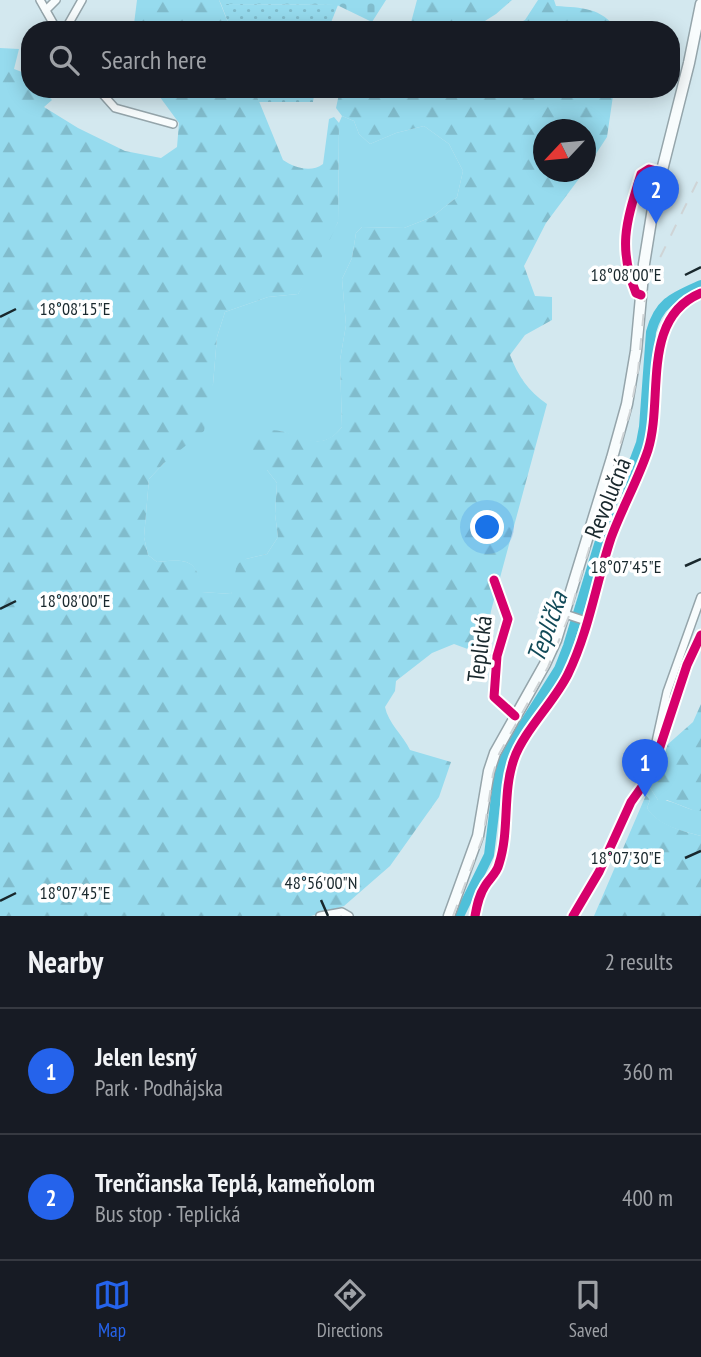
<!DOCTYPE html>
<html lang="en">
<head>
<meta charset="utf-8">
<style>
	:root { --surface:#171b24; --page:#20242c; --text:#f1f3f6; --muted:#9ea1a6; --line:#363941; --accent:#2563eb }
	body { margin:0; font-family:"PT Sans Narrow",sans-serif; background:var(--page); color:var(--text) }
	.compass { position:absolute; left:533px; top:119px; width:63px; height:63px; border-radius:50%; background:var(--surface); box-shadow:0 4px 18px #0003; rotate:244deg }
	.you { position:absolute; left:488px; top:528px; width:24px; height:24px; margin:-18px; border:5px solid #fff; border-radius:50%; background:#1a73e8; box-shadow:0 0 0 10px #1a73e833 }
	.badge { display:grid; place-items:center; width:46px; height:46px; border-radius:50%; background:var(--accent); color:#fff; font-size:23px; font-weight:700 }
	.pin { position:absolute; translate:-50% -58px; filter:drop-shadow(0 2px 4px #0008) }
	.pin::after { content:''; position:absolute; top:37px; width:24px; height:21px; background:inherit; clip-path:polygon(0 0,100% 0,50% 100%) }
	.list { margin:0; padding:0; list-style:none }
	h2 { display:flex; justify-content:space-between; align-items:center; height:91px; margin:0; padding:0 28px; font-size:30px }
	h2 small { font-size:23px; font-weight:400; color:var(--muted) }
	.list li { display:grid; grid-template-columns:46px 1fr auto; gap:21px; align-items:center; box-sizing:border-box; height:126px; padding:0 28px; border-top:2px solid var(--line) }
	.list b { display:block; font-size:26px; white-space:nowrap }
	.list p { margin:0; font-size:23px; white-space:nowrap; color:var(--muted) }
	.list em { font-size:23px; font-style:normal; color:var(--muted) }
	.icon { flex:none; width:38px; height:38px; fill:none; stroke:currentColor; stroke-width:2; stroke-linecap:round; stroke-linejoin:round }
	.map { position:relative; flex:none; width:701px; height:916px; overflow:hidden }
	.search { position:absolute; background:var(--surface); box-shadow:0 4px 18px #0003; left:21px; right:21px; top:21px; height:77px; display:flex; align-items:center; gap:18px; box-sizing:border-box; padding:0 24px; border-radius:28px; color:var(--muted); font-size:26px }
	.sheet { height:343px; background:var(--surface) }
	nav { display:flex; justify-content:space-around; align-items:center; box-sizing:border-box; height:98px; border-top:2px solid var(--line); background:var(--surface); font-size:19px; color:var(--muted) }
	nav a { display:grid; justify-items:center; gap:4px }
	nav .on { color:var(--accent) }
	.map>svg:first-child { display:block }
	.green { fill:#96dbee }
	.forest { fill:url(#forest-firs) }
	.cemetery { fill:url(#cemetery-stones) }
	.garden { fill:url(#garden-dots) }
	.lines { fill:none; stroke-linecap:round; stroke-linejoin:round }
	.river { stroke:#4fc0d9; stroke-width:10 }
	.street-casing { stroke:#95a5ab; stroke-width:10 }
	.secondary-casing { stroke:#95a5ab; stroke-width:13 }
	.street { stroke:#f8fcfd; stroke-width:7 }
	.secondary { stroke:#f8fcfd; stroke-width:10 }
	.rail { stroke:#cfd4d6; stroke-width:2; stroke-dasharray:12 12; stroke-linecap:butt }
	.cycleway-casing { stroke:#fff; stroke-width:13 }
	.cycleway { stroke:#d6006c; stroke-width:9 }
	.ticks { fill:none; stroke:#19282d; stroke-width:2.5 }
	.labels { text-anchor:middle; stroke-width:7; stroke-linejoin:round; paint-order:stroke }
	.street-label { font-size:24px; fill:#19282d; stroke:#fff }
	.water-label { font-size:26px; font-style:italic; fill:#124a58; stroke:#fff }
	.ticks-label { font-size:18px; text-anchor:middle; fill:#19282d; stroke:#fff; stroke-width:7; stroke-linejoin:round; paint-order:stroke }
</style>
</head>
<body>
<div class="map">
<svg width="701" height="916" viewBox="0 0 701 916">
	<defs>
		<pattern id="forest-firs" width="22" height="20" patternUnits="userSpaceOnUse" patternTransform="scale(1.75)"><rect width="22" height="20" fill="#96dbee"/><path d="M5 1l3.5 6h-7zM16 11l3.5 6h-7z" fill="#81bccc"/></pattern>
		<pattern id="cemetery-stones" width="16" height="16" patternUnits="userSpaceOnUse" patternTransform="scale(1.75)"><rect width="16" height="16" fill="#96dbee"/><path d="M2 7V4a2 2 0 0 1 4 0v3zM10 15v-3a2 2 0 0 1 4 0v3z" fill="#81bccc"/></pattern>
		<pattern id="garden-dots" width="8" height="8" patternUnits="userSpaceOnUse" patternTransform="scale(1.75)"><rect width="8" height="8" fill="#96dbee"/><path d="M2 2h.1M6 6h.1" fill="none" stroke="#81bccc" stroke-width="1.8" stroke-linecap="round"/></pattern>
	</defs>
	<rect width="100%" height="100%" fill="#d3e8ef"/>
	<g class="green">
		<path d="M342,116l12,5 5,13 11,10 26,-11 28,-7 25,18 14,27 -6,26 -25,20 -28,11 -42,-1 -6,6 -4,25 -10,21 4,46 -6,35 2,67c-20,25 -35,12 -62,4l-13,39 10,13 -2,31 3,23 -11,17 -21,5 -15,35 -30,-2c-4,-33 -12,-33 -44,-30l-9,-7 -4,-18 5,-58 15,-16 49,-79 4,-47 8,-25 43,-15 30,-3 40,-72 1,-99z"/>
		<path d="M649,786l9,14c16,-1 28,11 43,11v25c-19,-5 -43,-10 -54,-28l3,-8 -4,-5z"/>
	</g>
	<g class="forest">
		<polygon points="137,0 219,0 231,30 128,30 134,24"/>
		<polygon points="417,0 512,0 496,14 477,26 480,30 409,30"/>
		<path d="M538,0h16l2,6c27,2 44,1 62,24h-113l20,-10z"/>
		<path d="M0,48l19,1 -5,20 16,6v14h12l10,11 -8,7 34,21 47,23 36,7 16,-11 2,-24 -25,-34h100l29,71c12,8 28,13 40,4l6,-45 5,-2 5,6 -1,99 -18,39 -22,33 -30,3 -43,15 -8,25 -4,47 -9,47 -40,32 -15,16 -5,58 4,18 9,7c32,-3 40,-3 45,30l29,2 6,-30 9,-5 21,-5 11,-17 -3,-23 2,-31 -10,-13 -13,-6c-4,-11 0,-24 7,-33 35,-7 54,29 81,-4l-2,-67 6,-35 -4,-46 10,-21 4,-25 6,-6 42,1 28,-11 25,-20 6,-26 -14,-27 -25,-18 -28,7 -26,11 -11,-10 -5,-13 -12,-5 -6,-8 3,-14 6,-5h269l-7,48 -21,32v-39h-42v42h40l-38,51 -22,43 11,30 17,1v23l-27,15 -15,20c8,21 18,36 37,49l-56,207 -7,44 -30,-11 -22,9 -36,28 -1,10 -10,16c3,16 18,28 25,43l41,12 -12,35 -49,69 -46,40 -33,10h-311z"/>
		<polygon points="701,704 701,811 695,811 667,800 664,802 658,800 649,786 667,745 693,722"/>
		<path d="M646,795l4,5 -3,8c11,17 35,23 54,28v80h-107z"/>
	</g>
	<polygon class="cemetery" points="219,0 386,0 372,22 337,5 221,4"/>
	<g class="garden">
		<polygon points="221,4 338,5 328,30 231,30"/>
		<polygon points="254,89 315,89 313,102 259,102"/>
	</g>
	<g class="lines">
		<path class="river" d="M459,916l30,-61 9,-75 6,-24 55,-87 9,-23 43,-141 24,-46 6,-16 3,-16 7,-95c8,-30 23,-35 50,-47"/>
		<g class="street-casing">
			<g id="street">
				<polyline points="40,0 57,30"/>
				<polyline points="46,10 56,0"/>
				<polyline points="65,30 82,0"/>
				<polyline points="98,89 115,108 173,124"/>
				<path d="M641,295l-5,-2c-19,-47 -9,-73 5,-119l8,-5 11,3"/>
				<polyline points="494,580 508,619 497,656 494,697 515,716"/>
				<polyline points="565,614 586,621"/>
				<polyline points="644,783 656,742 667,692 701,597"/>
				<polyline points="320,916 342,912 349,916"/>
				<path d="M475,916c2,-11 4,-21 10,-30 4,-7 12,-13 14,-22 11,-34 3,-71 15,-105 9,-27 41,-58 54,-85 21,-43 28,-91 43,-136 11,-30 27,-58 37,-88 16,-51 -8,-132 53,-157"/>
				<polyline points="573,916 599,872 631,802 651,774 687,665 701,635"/>
			</g>
		</g>
		<g class="secondary-casing">
			<polyline id="secondary" points="449,916 478,836 489,771 495,753 545,664 556,640 612,458 627,404 636,351 644,264 654,202 689,63 701,4"/>
		</g>
		<use href="#street" class="street"/>
		<use href="#secondary" class="secondary"/>
		<polyline class="rail" points="453,916 483,837 493,774 499,754 548,667 569,616 630,412 638,371 645,299 651,276 701,174"/>
		<g class="cycleway-casing">
			<g id="cycleway">
				<path d="M641,295l-5,-2c-19,-47 -9,-73 5,-119l8,-5 11,3"/>
				<polyline points="494,580 508,619 497,656 494,697 515,716"/>
				<path d="M475,916c2,-11 4,-21 10,-30 4,-7 12,-13 14,-22 11,-34 3,-71 15,-105 9,-27 41,-58 54,-85 21,-43 28,-91 43,-136 11,-30 27,-58 37,-88 16,-51 -8,-132 53,-157"/>
				<polyline points="573,916 599,872 631,802 651,774 687,665 701,635"/>
			</g>
		</g>
		<use href="#cycleway" class="cycleway"/>
	</g>
	<path class="ticks" d="M685,275l16,-8M0,317l16,-8M685,566l16,-7M0,609l16,-8M685,858l16,-7M321,900l7,16M0,901l16,-8"/>
	<g class="labels">
		<g class="street-label">
			<text transform="translate(608 498) rotate(-68)" y="8">Revolučná</text>
			<text transform="translate(480 649) rotate(-83)" y="8">Teplická</text>
		</g>
		<g class="water-label">
			<text transform="translate(547 627) rotate(-70)" y="9">Teplička</text>
		</g>
	</g>
	<g class="ticks-label">
		<text x="626" y="281">18°08'00"E</text>
		<text x="75" y="315">18°08'15"E</text>
		<text x="626" y="573">18°07'45"E</text>
		<text x="75" y="607">18°08'00"E</text>
		<text x="626" y="864">18°07'30"E</text>
		<text x="321" y="889">48°56'00"N</text>
		<text x="75" y="899">18°07'45"E</text>
	</g>
</svg>
<svg class="compass" viewBox="-18 -18 36 36"><path d="M0-13l5 13h-10z" fill="#e53935"/><path d="M0 13l5-13h-10z" fill="#9ea1a6"/></svg>
<div class="you"></div>
<div class="pin badge" style="left:645px;top:797px">1</div>
<div class="pin badge" style="left:656px;top:224px">2</div>
<div class="search"><svg class="icon" aria-label="search" viewBox="0 0 24 24"><circle cx="10" cy="10" r="6"/><path d="M15 15l6 6"/></svg>Search here</div>
</div>
<section class="sheet">
<h2>Nearby<small>2 results</small></h2>
<ul class="list">
<li><span class="badge">1</span><div><b>Jelen lesný</b><p>Park · Podhájska</p></div><em>360 m</em></li>
<li><span class="badge">2</span><div><b>Trenčianska Teplá, kameňolom</b><p>Bus stop · Teplická</p></div><em>400 m</em></li>
</ul>
</section>
<nav>
<a class="on"><svg class="icon" aria-label="map" viewBox="0 0 24 24"><path d="M3 6l6-2 6 2 6-2v14l-6 2-6-2-6 2zM9 4v14M15 6v14"/></svg>Map</a>
<a><svg class="icon" aria-label="directions" viewBox="0 0 24 24"><path d="M12 3l9 9-9 9-9-9zM9 14v-3h6M13 9l2 2-2 2"/></svg>Directions</a>
<a><svg class="icon" aria-label="saved" viewBox="0 0 24 24"><path d="M7 4h10v16l-5-4-5 4z"/></svg>Saved</a>
</nav>
</body>
</html>
